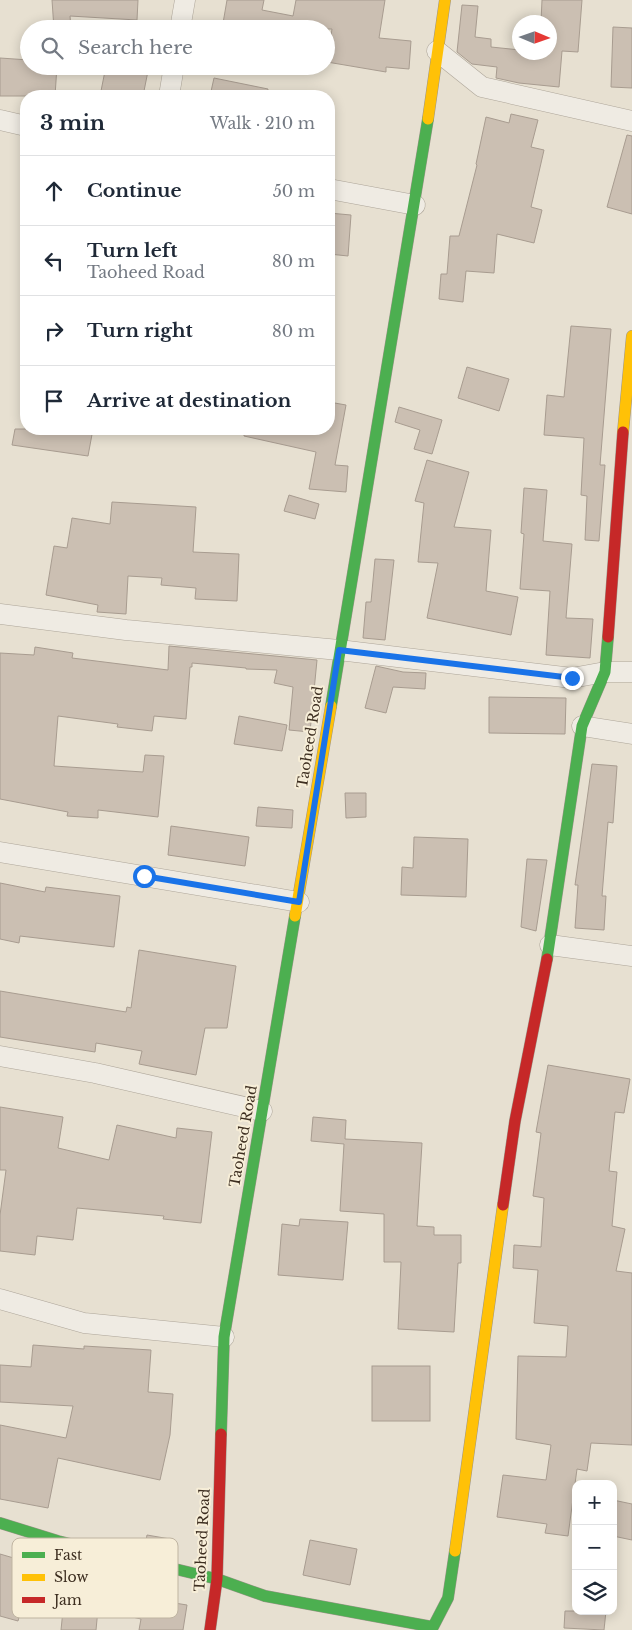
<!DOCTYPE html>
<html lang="en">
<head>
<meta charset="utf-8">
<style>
	:root { --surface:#fff; --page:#f6f6f7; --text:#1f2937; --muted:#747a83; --line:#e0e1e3 }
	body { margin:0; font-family:"Libre Baskerville",serif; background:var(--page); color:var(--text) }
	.controls { position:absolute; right:15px; bottom:15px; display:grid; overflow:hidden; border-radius:10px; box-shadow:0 2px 12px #0003 }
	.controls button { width:45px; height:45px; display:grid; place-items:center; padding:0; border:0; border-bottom:1px solid var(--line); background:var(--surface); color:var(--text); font:25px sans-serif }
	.compass { position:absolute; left:512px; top:15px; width:45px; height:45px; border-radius:50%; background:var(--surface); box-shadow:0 2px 12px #0003; rotate:92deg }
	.stop { position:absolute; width:15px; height:15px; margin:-11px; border:4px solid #1a73e8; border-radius:50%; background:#fff }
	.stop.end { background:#1a73e8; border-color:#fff; box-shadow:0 1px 5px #0008 }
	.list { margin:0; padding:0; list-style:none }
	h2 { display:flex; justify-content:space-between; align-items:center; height:65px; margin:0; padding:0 20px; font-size:21px }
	h2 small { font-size:16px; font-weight:400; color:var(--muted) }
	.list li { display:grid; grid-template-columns:32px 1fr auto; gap:15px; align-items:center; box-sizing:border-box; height:70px; padding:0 20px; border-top:1px solid var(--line) }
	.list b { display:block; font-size:19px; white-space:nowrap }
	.list p { margin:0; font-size:16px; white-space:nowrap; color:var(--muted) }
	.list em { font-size:16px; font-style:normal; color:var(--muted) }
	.icon { flex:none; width:28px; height:28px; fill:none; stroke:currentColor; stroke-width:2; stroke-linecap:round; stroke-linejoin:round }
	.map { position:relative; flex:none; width:632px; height:1630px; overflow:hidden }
	.search { position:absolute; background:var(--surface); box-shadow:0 2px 12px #0003; left:20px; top:20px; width:315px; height:55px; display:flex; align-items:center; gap:12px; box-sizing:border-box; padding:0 18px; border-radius:28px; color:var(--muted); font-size:19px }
	.panel { position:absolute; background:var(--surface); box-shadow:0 2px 12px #0003; left:20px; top:90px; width:315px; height:345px; border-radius:20px }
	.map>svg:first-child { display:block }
	.building { fill:#cbbfb2; stroke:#a89c90 }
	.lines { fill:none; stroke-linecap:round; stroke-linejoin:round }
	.street-casing { stroke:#ada599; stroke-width:21 }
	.fast-casing { stroke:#9c958a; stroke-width:12 }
	.slow-casing { stroke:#9c958a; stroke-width:12 }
	.jam-casing { stroke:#9c958a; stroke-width:12 }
	.street { stroke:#efebe3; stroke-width:20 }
	.fast { stroke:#4caf50; stroke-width:11 }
	.slow { stroke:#ffc107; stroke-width:11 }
	.jam { stroke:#c62828; stroke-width:11 }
	.route { stroke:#1a73e8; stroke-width:6 }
	.labels { text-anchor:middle; stroke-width:4; stroke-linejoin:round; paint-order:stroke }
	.street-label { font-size:14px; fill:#3d2e20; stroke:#f7eed8 }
	.key { fill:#f7eed8; stroke:#bfb4a1; stroke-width:1 }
	.key-label { font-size:14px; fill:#3d2e20 }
</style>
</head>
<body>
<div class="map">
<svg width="632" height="1630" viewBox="0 0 632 1630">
	<rect width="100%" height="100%" fill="#e7e0d1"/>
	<g class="building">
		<polygon points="52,0 138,0 137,20 70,16 71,29 54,29"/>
		<polygon points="227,0 264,0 262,10 293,16 296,0 385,0 379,38 411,41 409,69 386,67 386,72 327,62 332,29 222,29"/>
		<polygon points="542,0 582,0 578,52 562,51 559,87 519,83 496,78 497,67 472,64 457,52 462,5 478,6 475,37 491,39 491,47 520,50 520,52 550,52 550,22 541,22"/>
		<polygon points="613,27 632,28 632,88 611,87"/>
		<polygon points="0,58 29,60 29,66 57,66 55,96 0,96"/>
		<polygon points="106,66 149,66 143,96 100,96"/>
		<polygon points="214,78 268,89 267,96 210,96"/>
		<polygon points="511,114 538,120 531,147 544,150 531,207 542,210 534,243 497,234 494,273 466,271 463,302 439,299 441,274 447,274 450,236 459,236 477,165 476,164 486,117 509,123"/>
		<polygon points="627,135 632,136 632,214 607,207"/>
		<polygon points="329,213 351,215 348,256 329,254"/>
		<polygon points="571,326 611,329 600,465 605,465 599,541 585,540 587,496 581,495 584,438 544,435 547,395 564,397"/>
		<polygon points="467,367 509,379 499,411 458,398"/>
		<polygon points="329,402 346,405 335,465 348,466 346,492 309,489 316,452 244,436 244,429 329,429"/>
		<polygon points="399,407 442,420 432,454 414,449 420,430 395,422"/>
		<polygon points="15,429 93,429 88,456 12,445"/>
		<polygon points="427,460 469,472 454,527 491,530 486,591 518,597 511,635 427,618 438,563 418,562 424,503 415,501"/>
		<polygon points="524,488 547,490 543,541 572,544 566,618 593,619 590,658 546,655 550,591 520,589 524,534 521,533"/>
		<polygon points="289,495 319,504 315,519 284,511"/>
		<polygon points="112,502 196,507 193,552 239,554 237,601 195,599 196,588 161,585 162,578 128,576 126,614 97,612 98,605 46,595 54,546 67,548 72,518 110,524"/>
		<polygon points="375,559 394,560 385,640 363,638 366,602 371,602"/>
		<polygon points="169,646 317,660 310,732 289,730 293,687 274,683 277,670 246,669 246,668 192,663 192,667 190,667 186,719 154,716 152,731 117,727 118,724 58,716 54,766 143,772 145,755 164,756 158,817 98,810 98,818 67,816 68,812 0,799 0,653 34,655 35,647 73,653 72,658 168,670"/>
		<polygon points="376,666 403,672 426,673 425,689 393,687 386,713 365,708"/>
		<polygon points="489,697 566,698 565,734 489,733"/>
		<polygon points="239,716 287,725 282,751 234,744"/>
		<polygon points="592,764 617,766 613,823 608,822 602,896 606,896 604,930 575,928 578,885 575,885"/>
		<polygon points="345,793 366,793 366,817 346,818"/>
		<polygon points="258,807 293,810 292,828 256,826"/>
		<polygon points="171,826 249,837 245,866 168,855"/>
		<polygon points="414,837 468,839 466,897 401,895 402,867 413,868"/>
		<polygon points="527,859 547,860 536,931 521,927"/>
		<polygon points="0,883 45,892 46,887 120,896 114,947 20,936 19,943 0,939"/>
		<polygon points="139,950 236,966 227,1028 205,1028 196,1075 139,1064 142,1051 96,1043 95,1052 0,1037 0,991 126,1012 127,1007 131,1008"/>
		<polygon points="548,1065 630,1079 624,1113 615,1112 609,1171 617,1172 612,1226 625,1229 616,1271 632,1273 632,1445 591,1443 587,1471 577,1469 568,1536 545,1533 547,1524 497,1517 503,1475 546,1480 551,1445 516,1439 518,1356 566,1357 568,1326 534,1323 538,1270 513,1268 514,1245 541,1247 544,1198 533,1196 541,1133 536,1132"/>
		<polygon points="0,1107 63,1117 58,1148 109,1160 117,1125 176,1138 177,1128 212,1132 201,1223 163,1219 164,1216 77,1208 73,1240 37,1236 35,1255 0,1251 0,1215 6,1170 0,1170"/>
		<polygon points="313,1117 346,1120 345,1139 422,1143 417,1226 434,1227 434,1235 461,1235 461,1263 458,1263 454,1332 398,1329 401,1262 384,1262 384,1214 340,1211 344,1144 311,1141"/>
		<polygon points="300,1219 348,1222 343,1280 278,1275 282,1224 299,1226"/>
		<polygon points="33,1345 84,1349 84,1346 151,1350 148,1392 173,1394 170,1435 160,1480 58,1458 48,1508 0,1499 0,1425 66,1438 73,1406 0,1402 0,1365 31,1367"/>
		<rect x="372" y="1366" width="58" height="55"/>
		<polygon points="613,1500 632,1504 632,1540 613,1536"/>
		<polygon points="147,1535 170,1539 168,1551 145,1546"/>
		<polygon points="310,1540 357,1549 350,1585 303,1575"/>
		<polygon points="0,1554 34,1564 18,1621 0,1616"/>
		<polygon points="81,1562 130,1574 125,1595 187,1605 183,1630 139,1630 141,1619 98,1609 96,1630 61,1630 65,1591 75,1592"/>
		<polygon points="565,1611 606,1611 604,1630 564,1628"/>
	</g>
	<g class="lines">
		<g class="street-casing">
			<g id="street">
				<polyline points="180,29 185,0"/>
				<polyline points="437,51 482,87 632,121"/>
				<polyline points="169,96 174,66"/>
				<polyline points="0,120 26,126"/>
				<polyline points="329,189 415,205"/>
				<polyline points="0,614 126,630 339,650 572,678 605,672 632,672"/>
				<polyline points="582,726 632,734"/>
				<polyline points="0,852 299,902"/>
				<polyline points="550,945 632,956"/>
				<polyline points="0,1056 95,1073 262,1111"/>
				<polyline points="0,1299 84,1323 224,1337"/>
			</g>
		</g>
		<g class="fast-casing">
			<g id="fast">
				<polyline points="331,706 428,119"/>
				<polyline points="547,959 582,726 605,672 608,637"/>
				<polyline points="221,1434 224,1337 295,916"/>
				<polyline points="0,1523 58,1541 217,1579 265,1596 433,1627 448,1598 455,1551"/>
			</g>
		</g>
		<g class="slow-casing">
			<g id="slow">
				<polyline points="428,119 445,0"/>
				<polyline points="623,432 632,336"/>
				<polyline points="295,916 331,706"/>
				<polyline points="455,1551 503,1205"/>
			</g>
		</g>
		<g class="jam-casing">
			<g id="jam">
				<polyline points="608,637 623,432"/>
				<polyline points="503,1205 515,1121 547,959"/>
				<polyline points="210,1630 217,1579 221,1434"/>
			</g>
		</g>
		<use href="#street" class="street"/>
		<use href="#fast" class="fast"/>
		<use href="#slow" class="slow"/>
		<use href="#jam" class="jam"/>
	</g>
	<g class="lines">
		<polyline class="route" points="144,876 299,902 339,650 572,678"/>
	</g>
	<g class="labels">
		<g class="street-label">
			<text transform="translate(310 737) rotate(-81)" y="5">Taoheed Road</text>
			<text transform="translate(243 1136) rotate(-80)" y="5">Taoheed Road</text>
			<text transform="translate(202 1540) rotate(-87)" y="5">Taoheed Road</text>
		</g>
	</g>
	<rect x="12" y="1538" width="166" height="80" rx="8" class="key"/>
	<rect x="22" y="1552" width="23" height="6" fill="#4caf50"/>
	<rect x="22" y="1574" width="23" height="7" fill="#ffc107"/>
	<rect x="22" y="1597" width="23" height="6" fill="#c62828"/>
	<g class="key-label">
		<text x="54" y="1560">Fast</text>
		<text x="54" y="1582">Slow</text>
		<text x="54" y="1605">Jam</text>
	</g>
</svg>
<div class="controls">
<button>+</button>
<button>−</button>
<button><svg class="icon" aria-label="layers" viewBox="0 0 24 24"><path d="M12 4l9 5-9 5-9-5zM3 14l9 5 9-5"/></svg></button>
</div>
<svg class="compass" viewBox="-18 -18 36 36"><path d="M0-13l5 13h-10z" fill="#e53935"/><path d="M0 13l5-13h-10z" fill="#747a83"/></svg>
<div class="stop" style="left:144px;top:876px"></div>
<div class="stop end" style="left:572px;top:678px"></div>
<div class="search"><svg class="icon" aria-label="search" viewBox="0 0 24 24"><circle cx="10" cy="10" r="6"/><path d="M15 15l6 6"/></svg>Search here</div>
<section class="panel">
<h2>3 min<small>Walk · 210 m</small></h2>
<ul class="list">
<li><svg class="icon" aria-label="ahead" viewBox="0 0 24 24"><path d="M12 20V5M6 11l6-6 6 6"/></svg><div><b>Continue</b></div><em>50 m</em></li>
<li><svg class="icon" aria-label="left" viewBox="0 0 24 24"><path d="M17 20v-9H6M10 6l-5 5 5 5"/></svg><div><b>Turn left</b><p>Taoheed Road</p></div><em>80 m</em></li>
<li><svg class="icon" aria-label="right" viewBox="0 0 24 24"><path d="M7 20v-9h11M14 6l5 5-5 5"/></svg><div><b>Turn right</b></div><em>80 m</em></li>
<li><svg class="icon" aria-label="arrive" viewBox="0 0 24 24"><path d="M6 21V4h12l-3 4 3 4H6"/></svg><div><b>Arrive at destination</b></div></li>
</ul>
</section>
</div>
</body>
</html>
